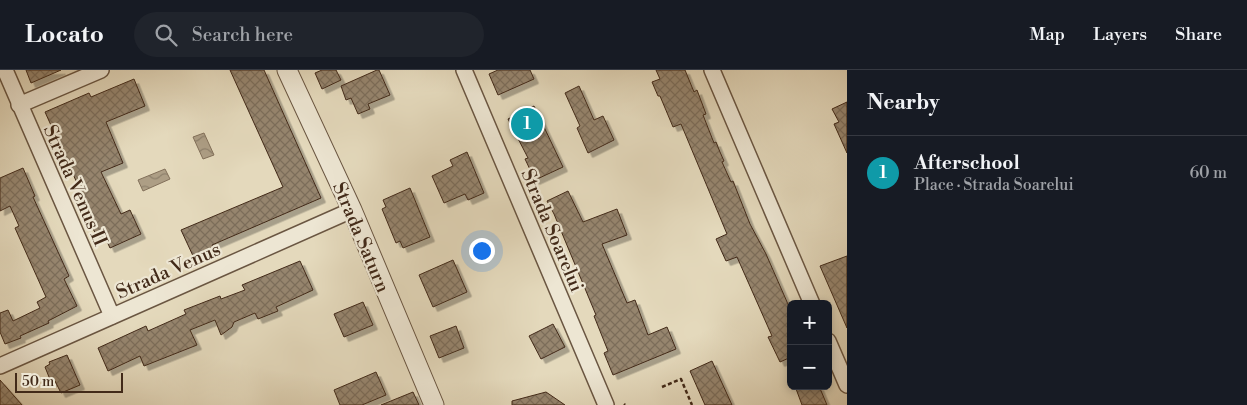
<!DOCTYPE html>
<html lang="en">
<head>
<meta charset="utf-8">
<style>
	:root { --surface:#171b24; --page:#20242c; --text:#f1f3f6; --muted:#9ea1a6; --line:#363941; --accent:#c59692 }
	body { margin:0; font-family:"Libre Bodoni",serif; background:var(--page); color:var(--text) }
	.controls { position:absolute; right:15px; bottom:15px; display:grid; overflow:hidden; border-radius:8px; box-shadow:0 2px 8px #0003 }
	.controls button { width:45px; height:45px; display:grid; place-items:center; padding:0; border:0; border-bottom:1px solid var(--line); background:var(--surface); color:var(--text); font:25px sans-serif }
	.scale { position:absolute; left:15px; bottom:12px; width:108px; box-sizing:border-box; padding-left:5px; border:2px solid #422a19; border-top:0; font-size:14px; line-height:18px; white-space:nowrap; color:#422a19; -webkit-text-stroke:4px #ede6d3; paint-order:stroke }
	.you { position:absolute; left:481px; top:180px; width:18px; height:18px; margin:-12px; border:4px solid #fff; border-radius:50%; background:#1a73e8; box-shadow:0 0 0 8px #1a73e833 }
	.badge { display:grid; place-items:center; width:32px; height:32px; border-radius:50%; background:var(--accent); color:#fff; font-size:16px; font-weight:700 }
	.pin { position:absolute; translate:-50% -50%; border:2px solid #fff; box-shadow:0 1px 5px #0006 }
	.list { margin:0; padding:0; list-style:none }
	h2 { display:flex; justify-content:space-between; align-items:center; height:65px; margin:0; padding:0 20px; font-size:21px }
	h2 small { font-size:16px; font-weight:400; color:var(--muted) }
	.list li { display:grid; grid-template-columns:32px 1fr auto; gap:15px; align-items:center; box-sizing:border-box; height:75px; padding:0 20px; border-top:1px solid var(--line) }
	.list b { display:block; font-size:19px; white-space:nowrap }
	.list p { margin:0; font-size:16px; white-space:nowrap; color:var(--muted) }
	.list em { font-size:16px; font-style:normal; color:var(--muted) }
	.icon { flex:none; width:28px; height:28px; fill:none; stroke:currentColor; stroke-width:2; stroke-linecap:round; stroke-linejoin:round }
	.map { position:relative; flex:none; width:847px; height:335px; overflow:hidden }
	header { display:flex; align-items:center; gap:30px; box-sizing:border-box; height:70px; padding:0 25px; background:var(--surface); border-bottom:1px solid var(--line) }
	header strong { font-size:24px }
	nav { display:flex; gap:28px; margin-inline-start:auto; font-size:18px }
	.search { width:350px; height:45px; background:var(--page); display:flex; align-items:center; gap:12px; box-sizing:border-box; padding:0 18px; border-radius:28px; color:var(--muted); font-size:19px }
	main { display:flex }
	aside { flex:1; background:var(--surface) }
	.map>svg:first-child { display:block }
	.water { fill:url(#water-waves); stroke:#82705a }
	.building { fill:url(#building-cross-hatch); stroke:#422a19; filter:url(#shadow) }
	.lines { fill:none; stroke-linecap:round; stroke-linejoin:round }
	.minor-casing { stroke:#6a5642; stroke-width:18 }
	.tertiary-casing { stroke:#6a5642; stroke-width:21 }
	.path { stroke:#422a19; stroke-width:2.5; stroke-dasharray:4 2.5; stroke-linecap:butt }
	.minor { stroke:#ede6d3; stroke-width:15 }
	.tertiary { stroke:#ede6d3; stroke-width:19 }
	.labels { text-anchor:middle; stroke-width:4.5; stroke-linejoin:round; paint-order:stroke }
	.street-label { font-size:19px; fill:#422a19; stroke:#ede6d3 }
</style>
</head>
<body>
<header>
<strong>Locato</strong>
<div class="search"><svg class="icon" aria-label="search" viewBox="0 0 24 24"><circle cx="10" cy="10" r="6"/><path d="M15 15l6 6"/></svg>Search here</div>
<nav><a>Map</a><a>Layers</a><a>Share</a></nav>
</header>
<main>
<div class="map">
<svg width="847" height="335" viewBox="0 0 847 335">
	<defs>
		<pattern id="water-waves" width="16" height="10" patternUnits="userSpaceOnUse" patternTransform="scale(1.25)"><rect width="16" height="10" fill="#ad9e85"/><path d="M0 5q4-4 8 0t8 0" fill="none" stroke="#8e816c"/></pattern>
		<pattern id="building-cross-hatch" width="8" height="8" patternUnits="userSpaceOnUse" patternTransform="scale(1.25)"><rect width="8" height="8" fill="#96856e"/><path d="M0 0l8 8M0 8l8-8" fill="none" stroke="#7c6d5a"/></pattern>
		<filter id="shadow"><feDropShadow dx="4.5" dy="4.5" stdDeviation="0" flood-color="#0004"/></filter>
	</defs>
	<rect width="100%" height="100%" fill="#e4d9bc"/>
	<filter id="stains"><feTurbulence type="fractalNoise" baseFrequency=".004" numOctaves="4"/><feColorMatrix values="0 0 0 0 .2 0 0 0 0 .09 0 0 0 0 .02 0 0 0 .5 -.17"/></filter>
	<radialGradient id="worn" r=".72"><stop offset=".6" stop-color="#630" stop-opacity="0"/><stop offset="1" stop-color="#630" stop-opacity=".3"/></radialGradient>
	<g class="water">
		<polygon points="204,63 214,85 203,89 193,67"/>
		<polygon points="165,99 170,109 143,121 138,110"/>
	</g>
	<g class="building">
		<polygon points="26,0 61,0 31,13"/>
		<polygon points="230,0 264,0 321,128 212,175 214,179 194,188 181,160 283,117"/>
		<polygon points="322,0 336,0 341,10 322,19 315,3"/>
		<polygon points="377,0 379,0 390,25 368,34 370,39 358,44 351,28 346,30 341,16"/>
		<polygon points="498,0 530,0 534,9 498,25 489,4"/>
		<polygon points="656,0 685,0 694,22 697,20 706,44 703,45 714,73 716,72 720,82 724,91 722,92 731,112 733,111 750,154 766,184 791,241 791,287 780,292 768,267 772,266 737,187 726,191 716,169 727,164 681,54 673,57 660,26 658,26 652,12 660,9"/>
		<polygon points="134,9 145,36 106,52 123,93 101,102 121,144 130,140 141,164 110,178 104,165 98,168 92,157 95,156 85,135 81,136 75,123 78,121 75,114 77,113 45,42 89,23 91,27"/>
		<polygon points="579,16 594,50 603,46 614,70 588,83 577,58 580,56 565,23"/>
		<polygon points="847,32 847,83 834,54 839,52 832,39"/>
		<polygon points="534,36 563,97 535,110 525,89 528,88 508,49"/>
		<polygon points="467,82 484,123 468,130 465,124 444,133 432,106 453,96 450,90"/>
		<polygon points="23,98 35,126 33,127 69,206 64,209 77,236 48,251 49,253 20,266 21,268 5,274 0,262 0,243 8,240 13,251 40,238 37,232 46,227 15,158 19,156 10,136 0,141 0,108"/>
		<polygon points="410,118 430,167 403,178 400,171 396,173 382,139 386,137 383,130"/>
		<polygon points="568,121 583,152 617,139 627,165 602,174 627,233 635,230 648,265 667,257 676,279 613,305 604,283 608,281 594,246 596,245 554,144 547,131"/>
		<polygon points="847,186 847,258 820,196"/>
		<polygon points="453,190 467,222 433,237 419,205"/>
		<polygon points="300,191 313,220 276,237 278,241 258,249 255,243 234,252 232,257 221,265 215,250 190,260 197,275 144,296 140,286 108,301 98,278 146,256 148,261 186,244 184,240 220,226 221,229 245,220 242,215"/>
		<polygon points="363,232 373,255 344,267 334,244"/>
		<polygon points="553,254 565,277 541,289 529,266"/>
		<polygon points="456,256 464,278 439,288 430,266"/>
		<polygon points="67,285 80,315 61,323 55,311 51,312 45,297 50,294 49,292"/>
		<polygon points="712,291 732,335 705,335 690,301"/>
		<polygon points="376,302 386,325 362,335 340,335 334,320"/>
		<polygon points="0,310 22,335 0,335"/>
		<polygon points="795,316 819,316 827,335 802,335"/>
		<polygon points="413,322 419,335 381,335"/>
		<polygon points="546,322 565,335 512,335 512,331"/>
	</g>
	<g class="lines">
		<g class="minor-casing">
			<g id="minor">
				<polyline points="5,0 112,246"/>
				<polyline points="464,0 606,335"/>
				<polyline points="712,0 812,234"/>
				<polyline points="19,35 101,0"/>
				<polyline points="828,271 847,315"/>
				<polyline points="0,296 352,140"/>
			</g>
		</g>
		<g class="tertiary-casing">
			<polyline id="tertiary" points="287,0 352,140 434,335"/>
		</g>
		<g class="path">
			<polyline points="662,317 681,309 692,335"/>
			<polyline points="624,334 625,335"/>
		</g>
		<use href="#minor" class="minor"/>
		<use href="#tertiary" class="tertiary"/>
	</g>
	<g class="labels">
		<g class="street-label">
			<text transform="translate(76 115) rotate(66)" y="7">Strada Venus II</text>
			<text transform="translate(553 160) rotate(67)" y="7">Strada Soarelui</text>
			<text transform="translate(362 167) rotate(67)" y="7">Strada Saturn</text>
			<text transform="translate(168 200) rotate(-24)" y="7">Strada Venus</text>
		</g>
	</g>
	<rect width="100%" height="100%" filter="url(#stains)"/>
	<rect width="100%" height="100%" fill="url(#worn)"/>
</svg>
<div class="controls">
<button>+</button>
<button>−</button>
</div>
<div class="scale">50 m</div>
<div class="you"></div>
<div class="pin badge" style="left:527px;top:54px;background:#0f9aa8">1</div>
</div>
<aside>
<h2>Nearby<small></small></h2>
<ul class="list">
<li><span class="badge" style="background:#0f9aa8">1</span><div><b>Afterschool</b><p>Place · Strada Soarelui</p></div><em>60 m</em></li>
</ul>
</aside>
</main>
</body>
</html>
